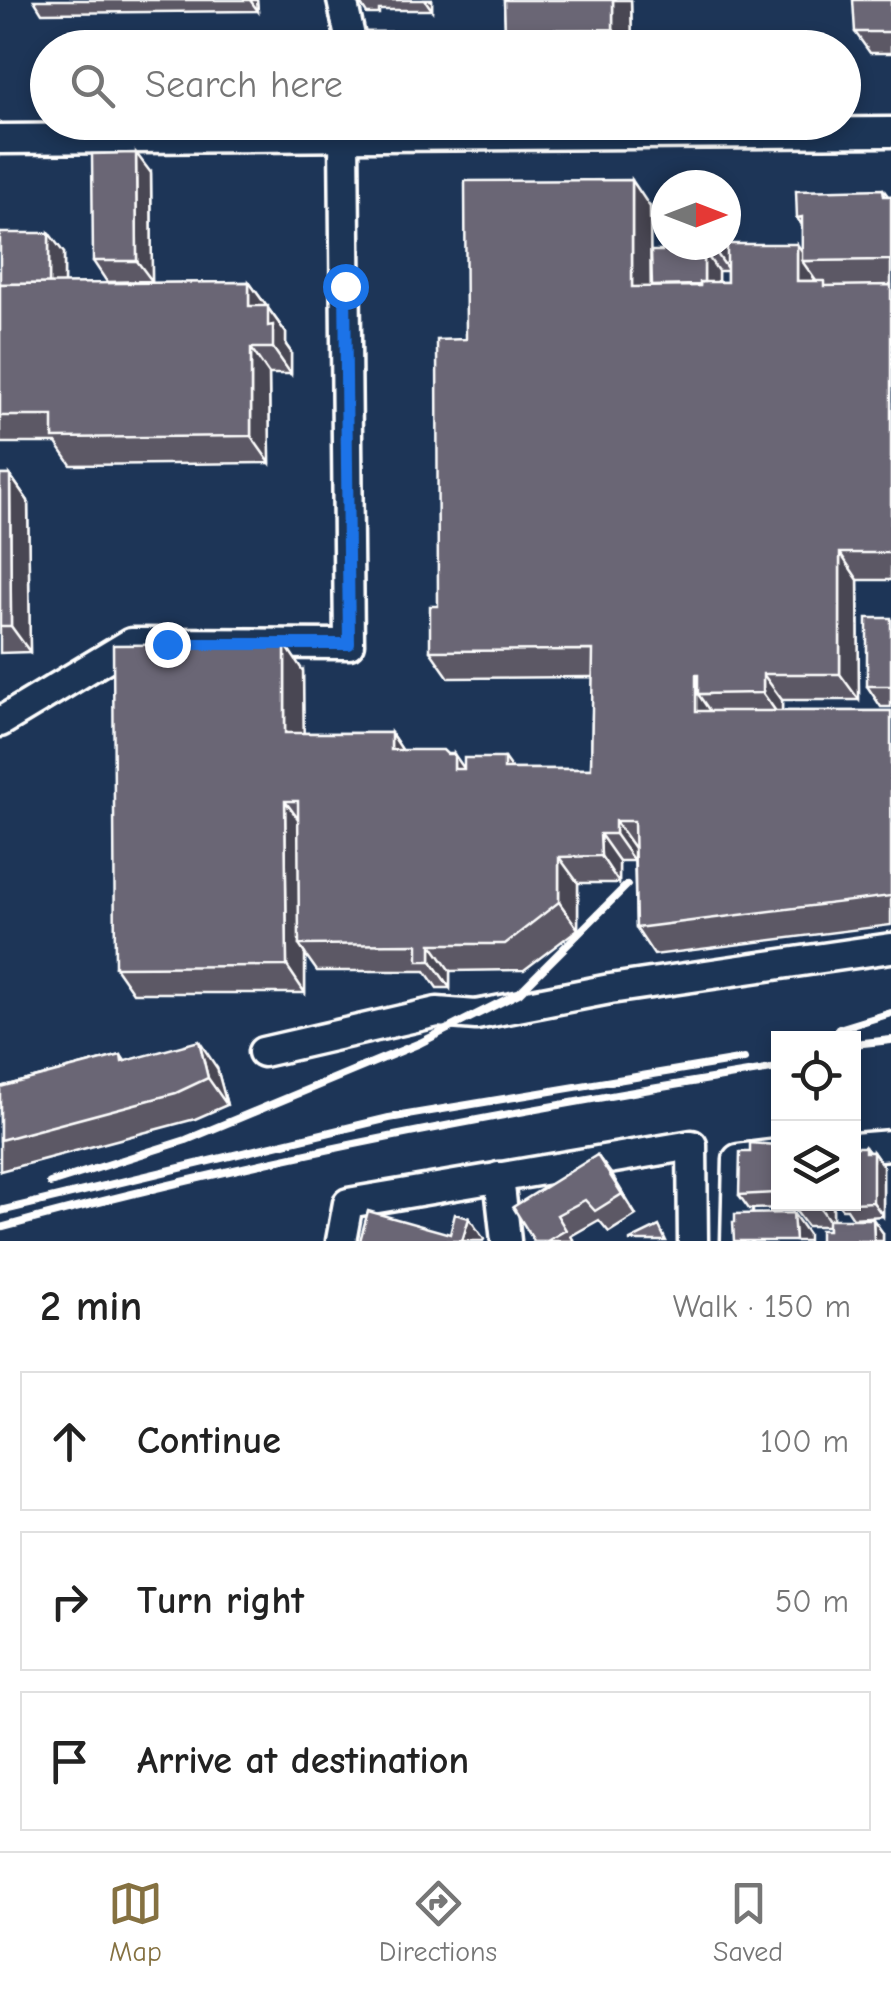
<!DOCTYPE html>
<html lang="en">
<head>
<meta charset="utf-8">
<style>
	:root { --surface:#fff; --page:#f6f6f6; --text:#222; --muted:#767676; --line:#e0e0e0; --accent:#857141 }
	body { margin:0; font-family:"Comic Neue",sans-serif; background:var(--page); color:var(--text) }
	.controls { position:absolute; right:30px; bottom:30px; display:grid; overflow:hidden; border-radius:0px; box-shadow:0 5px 15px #0003 }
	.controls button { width:90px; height:90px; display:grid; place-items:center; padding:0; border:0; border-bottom:2px solid var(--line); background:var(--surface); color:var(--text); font:50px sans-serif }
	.compass { position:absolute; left:651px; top:170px; width:90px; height:90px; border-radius:50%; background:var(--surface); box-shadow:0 5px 15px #0003; rotate:90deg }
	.stop { position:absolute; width:30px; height:30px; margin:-22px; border:8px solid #1a73e8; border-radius:50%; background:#fff }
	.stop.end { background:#1a73e8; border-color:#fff; box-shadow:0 2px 10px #0008 }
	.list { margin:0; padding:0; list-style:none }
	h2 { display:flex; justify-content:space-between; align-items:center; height:130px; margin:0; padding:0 40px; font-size:42px }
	h2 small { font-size:32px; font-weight:400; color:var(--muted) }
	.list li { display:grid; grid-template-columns:65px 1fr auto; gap:30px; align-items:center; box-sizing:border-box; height:140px; margin:0 20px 20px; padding:0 20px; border:2px solid var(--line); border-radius:0px }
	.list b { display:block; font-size:38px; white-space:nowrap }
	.list em { font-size:32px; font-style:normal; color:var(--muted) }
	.icon { flex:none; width:55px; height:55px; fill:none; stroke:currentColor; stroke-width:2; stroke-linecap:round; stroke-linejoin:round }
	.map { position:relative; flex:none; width:891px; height:1241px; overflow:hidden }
	.search { position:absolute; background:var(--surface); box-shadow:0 5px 15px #0003; left:30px; right:30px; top:30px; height:110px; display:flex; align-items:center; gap:25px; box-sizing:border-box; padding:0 35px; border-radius:55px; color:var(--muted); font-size:38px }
	.sheet { height:610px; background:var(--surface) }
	nav { display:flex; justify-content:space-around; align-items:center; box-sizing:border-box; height:140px; border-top:2px solid var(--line); background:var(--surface); font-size:28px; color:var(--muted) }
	nav a { display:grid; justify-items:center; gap:5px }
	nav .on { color:var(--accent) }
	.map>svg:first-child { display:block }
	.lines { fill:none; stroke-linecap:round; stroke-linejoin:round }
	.minor-casing { stroke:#fff; stroke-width:35 }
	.minor { stroke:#1d3557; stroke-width:28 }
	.rail { stroke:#fff; stroke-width:8 }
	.wall { fill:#5b5865; stroke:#fff; stroke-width:2.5; fill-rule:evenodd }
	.shaded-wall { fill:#4a4752; stroke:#fff; stroke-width:2.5 }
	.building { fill:#6a6675; stroke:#fff; stroke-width:2.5 }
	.route { stroke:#1a73e8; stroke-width:12 }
</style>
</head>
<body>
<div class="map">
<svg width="891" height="1241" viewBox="0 0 891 1241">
	<rect width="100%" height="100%" fill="#1d3557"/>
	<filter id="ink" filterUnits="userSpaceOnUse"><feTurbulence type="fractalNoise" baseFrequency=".01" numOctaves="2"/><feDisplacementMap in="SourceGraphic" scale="20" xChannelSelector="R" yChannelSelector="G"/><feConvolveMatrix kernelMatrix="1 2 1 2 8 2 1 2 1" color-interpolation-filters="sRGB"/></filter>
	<g filter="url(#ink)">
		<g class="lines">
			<g class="minor-casing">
				<g id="minor">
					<polyline points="342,0 352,46"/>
					<polyline points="352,48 423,48"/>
					<polyline points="0,139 891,132"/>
					<polyline points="0,722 131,643 349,644 344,136"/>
					<polyline points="263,1052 437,1012 476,1015 610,989 891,948"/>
					<polyline points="854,1148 891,1145"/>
					<polyline points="499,1177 506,1241"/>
					<polyline points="341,1241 348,1203 692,1145 693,1241"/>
					<polyline points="736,1241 738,1159 778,1154"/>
				</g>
			</g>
			<use href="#minor" class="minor"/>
			<g class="rail">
				<polyline points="839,1029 891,1013"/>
				<polyline points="854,1044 891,1040"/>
				<polyline points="50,1183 186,1140 420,1043 519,993 627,885"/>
				<polyline points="0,1211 389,1118 744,1059"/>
				<path d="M0,1228c256,-70 516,-118 778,-160"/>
			</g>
		</g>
		<g class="wall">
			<polygon points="34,0 257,0 258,11 42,13"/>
			<polygon points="358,0 432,0 432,10 379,10 379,14 367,14"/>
			<polygon points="504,0 631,0 632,48 517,48 505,30"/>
			<polygon points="891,0 891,53 870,53 855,32"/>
			<polygon points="151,173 152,281 107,282 93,261"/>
			<path d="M883,189l5,7h3v384h-33l1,120h-77v11h109v214l-237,30 -18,-27 -2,-80v13h-15v22h-41v46l-54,41 -74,1v17h-13l-12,-17h-108l-12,-17v39h-172l-18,-26 188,-296v62h88l11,17 62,18 40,-10 8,11h79l2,-92 -144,1 -19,-27 8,-45 28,-267 184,-132v79h2l10,-35 67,-10v3l73,7v-26l-5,-7zM718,271h9v11h-9z"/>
			<polygon points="0,233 64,253 64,284 249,282 286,333 286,345 291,352 291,374 269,374 270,463 71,465 56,443 0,443"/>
			<polygon points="0,475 10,475 28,501 30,652 0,653"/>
			<polygon points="891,618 891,707 881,707 867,686"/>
			<polygon points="121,1055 125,1061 217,1068 227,1105 195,1119 0,1171 0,1087"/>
			<polygon points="865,1147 869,1152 873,1152 883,1166 883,1216 853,1218 847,1209 842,1209 838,1204 854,1204"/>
			<polygon points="778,1149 778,1204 786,1204 786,1208 749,1209 739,1195 750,1152"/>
			<polygon points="597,1155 636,1215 609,1232 599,1220 571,1236 574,1241 534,1241"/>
			<polygon points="833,1204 833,1219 883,1233 883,1241 820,1241 828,1230 828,1226 807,1226 792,1206"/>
		</g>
		<g class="shaded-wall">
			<polygon points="250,0 257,0 258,11"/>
			<polygon points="425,0 432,0 432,10"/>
			<polygon points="613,0 631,0 632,48 626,48 613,29"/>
			<polygon points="136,153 151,173 152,281 137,261"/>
			<polygon points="632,180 650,207 651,313 632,287"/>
			<polygon points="49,233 64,253 64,311 49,290"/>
			<polygon points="726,237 729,241 729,271 715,251 715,245 726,245"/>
			<polygon points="797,244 809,261 802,261 816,281 797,281"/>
			<polygon points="704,251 718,271 718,306 704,285"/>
			<polygon points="249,282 286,333 286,345 291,352 291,374 273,348 249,306"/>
			<polygon points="251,348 269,374 270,463 251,436"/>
			<polygon points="10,475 28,501 30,652 11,626"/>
			<polygon points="840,553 858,580 859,700 840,674"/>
			<polygon points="285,644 303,671 304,760 285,733"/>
			<polygon points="763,674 782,700 782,720 763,693"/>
			<polygon points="696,675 708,694 698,694 714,717 696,711"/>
			<polygon points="391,733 409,760 391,750"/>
			<polygon points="454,754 473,781 454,769"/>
			<polygon points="285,801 304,827 299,945 305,954 305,993 287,966"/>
			<polygon points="615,821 634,848 634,861 615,834"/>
			<polygon points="600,834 619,861 619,883 601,856"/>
			<polygon points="559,857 578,883 578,929 559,902"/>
			<polygon points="431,944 450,971 450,988 431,961"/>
			<polygon points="199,1041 217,1068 227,1105 208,1078"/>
			<polygon points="776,1145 778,1149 778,1197 776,1193"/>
			<polygon points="865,1147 873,1158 873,1152 883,1166 883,1216 873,1202"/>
			<polygon points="597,1155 612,1175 636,1215 622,1194"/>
			<polygon points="819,1204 833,1204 833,1226 819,1206"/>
			<polygon points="793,1213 808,1234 808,1241 795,1241"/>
			<polygon points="469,1218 484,1239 483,1241 462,1241"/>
			<polygon points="873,1219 883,1233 883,1241 874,1241"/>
		</g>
		<g class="building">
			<polygon points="504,0 613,0 613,29 505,30"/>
			<polygon points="853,0 891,0 891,32 855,32"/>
			<polygon points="136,153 137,261 93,261 92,154"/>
			<polygon points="632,180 632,287 700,286 700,282 727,282 727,244 797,244 797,281 824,281 824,286 891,285 891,553 840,553 840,674 763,674 763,693 698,694 698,675 696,675 696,711 891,711 891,896 636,928 634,821 615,821 615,834 600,834 601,856 559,857 559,902 505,944 431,944 431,961 418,961 418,944 299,945 298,801 285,801 287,966 115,967 113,645 285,644 285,733 391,733 391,750 443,750 447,754 454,754 454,769 464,769 464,758 504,758 504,769 591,769 593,650 430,651 430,606 438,606 437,340 466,339 465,181"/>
			<polygon points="883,189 884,196 891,196 891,260 802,261 802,217 797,218 796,191"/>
			<polygon points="662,221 666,221 666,245 715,245 715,251 704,251 704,282 700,282 700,285 652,286 651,251 662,251"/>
			<rect x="0" y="233" width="49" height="51"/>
			<polygon points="249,282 249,306 268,306 268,326 273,325 273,348 251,348 251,436 53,438 53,416 0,416 0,284"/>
			<polygon points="0,475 10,475 11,626 0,626"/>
			<rect x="867" y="618" width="24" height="68"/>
			<polygon points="199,1041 208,1078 176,1093 0,1140 0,1087 121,1055 122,1062"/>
			<polygon points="750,1143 776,1145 776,1193 739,1195 740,1152 750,1152"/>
			<polygon points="854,1147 865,1147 865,1152 873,1152 873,1202 854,1203"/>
			<polygon points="597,1155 622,1194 595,1211 585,1200 557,1215 566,1230 547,1241 534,1241 513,1207"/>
			<rect x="792" y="1204" width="27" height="2"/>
			<polygon points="368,1211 450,1234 455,1214 469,1218 462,1241 360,1241"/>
			<polygon points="793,1213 795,1241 734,1241 733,1222 735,1222 735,1214"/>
			<polygon points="828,1219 873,1219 874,1241 820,1241 820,1230 828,1230"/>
			<polygon points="659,1226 666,1241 630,1241 630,1240"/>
		</g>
	</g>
	<g class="lines" filter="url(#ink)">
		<polyline class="route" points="167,644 349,644 345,286"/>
	</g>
</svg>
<div class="controls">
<button><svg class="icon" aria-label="locate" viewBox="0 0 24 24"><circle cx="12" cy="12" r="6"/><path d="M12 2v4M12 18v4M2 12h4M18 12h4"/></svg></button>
<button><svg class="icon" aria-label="layers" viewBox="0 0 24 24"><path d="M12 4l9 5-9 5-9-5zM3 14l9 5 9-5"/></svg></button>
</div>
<svg class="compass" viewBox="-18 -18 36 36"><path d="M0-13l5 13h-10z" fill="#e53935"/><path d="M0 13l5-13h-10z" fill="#767676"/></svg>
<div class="stop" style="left:345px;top:286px"></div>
<div class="stop end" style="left:167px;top:644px"></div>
<div class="search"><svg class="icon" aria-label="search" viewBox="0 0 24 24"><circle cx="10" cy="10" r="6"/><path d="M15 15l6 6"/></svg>Search here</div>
</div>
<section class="sheet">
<h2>2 min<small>Walk · 150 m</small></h2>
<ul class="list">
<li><svg class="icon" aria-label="ahead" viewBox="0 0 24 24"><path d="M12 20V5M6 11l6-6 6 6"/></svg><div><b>Continue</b></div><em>100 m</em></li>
<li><svg class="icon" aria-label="right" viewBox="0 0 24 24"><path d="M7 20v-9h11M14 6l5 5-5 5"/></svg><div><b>Turn right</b></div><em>50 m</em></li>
<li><svg class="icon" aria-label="arrive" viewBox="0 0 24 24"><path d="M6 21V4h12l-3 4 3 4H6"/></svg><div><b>Arrive at destination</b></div></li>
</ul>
</section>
<nav>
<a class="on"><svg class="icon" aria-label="map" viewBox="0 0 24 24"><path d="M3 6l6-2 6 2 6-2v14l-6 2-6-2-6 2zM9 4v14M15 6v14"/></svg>Map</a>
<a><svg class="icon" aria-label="directions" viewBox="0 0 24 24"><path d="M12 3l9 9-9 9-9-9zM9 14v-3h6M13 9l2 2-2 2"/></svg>Directions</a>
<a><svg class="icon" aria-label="saved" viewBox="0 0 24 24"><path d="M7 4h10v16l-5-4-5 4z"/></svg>Saved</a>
</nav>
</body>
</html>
